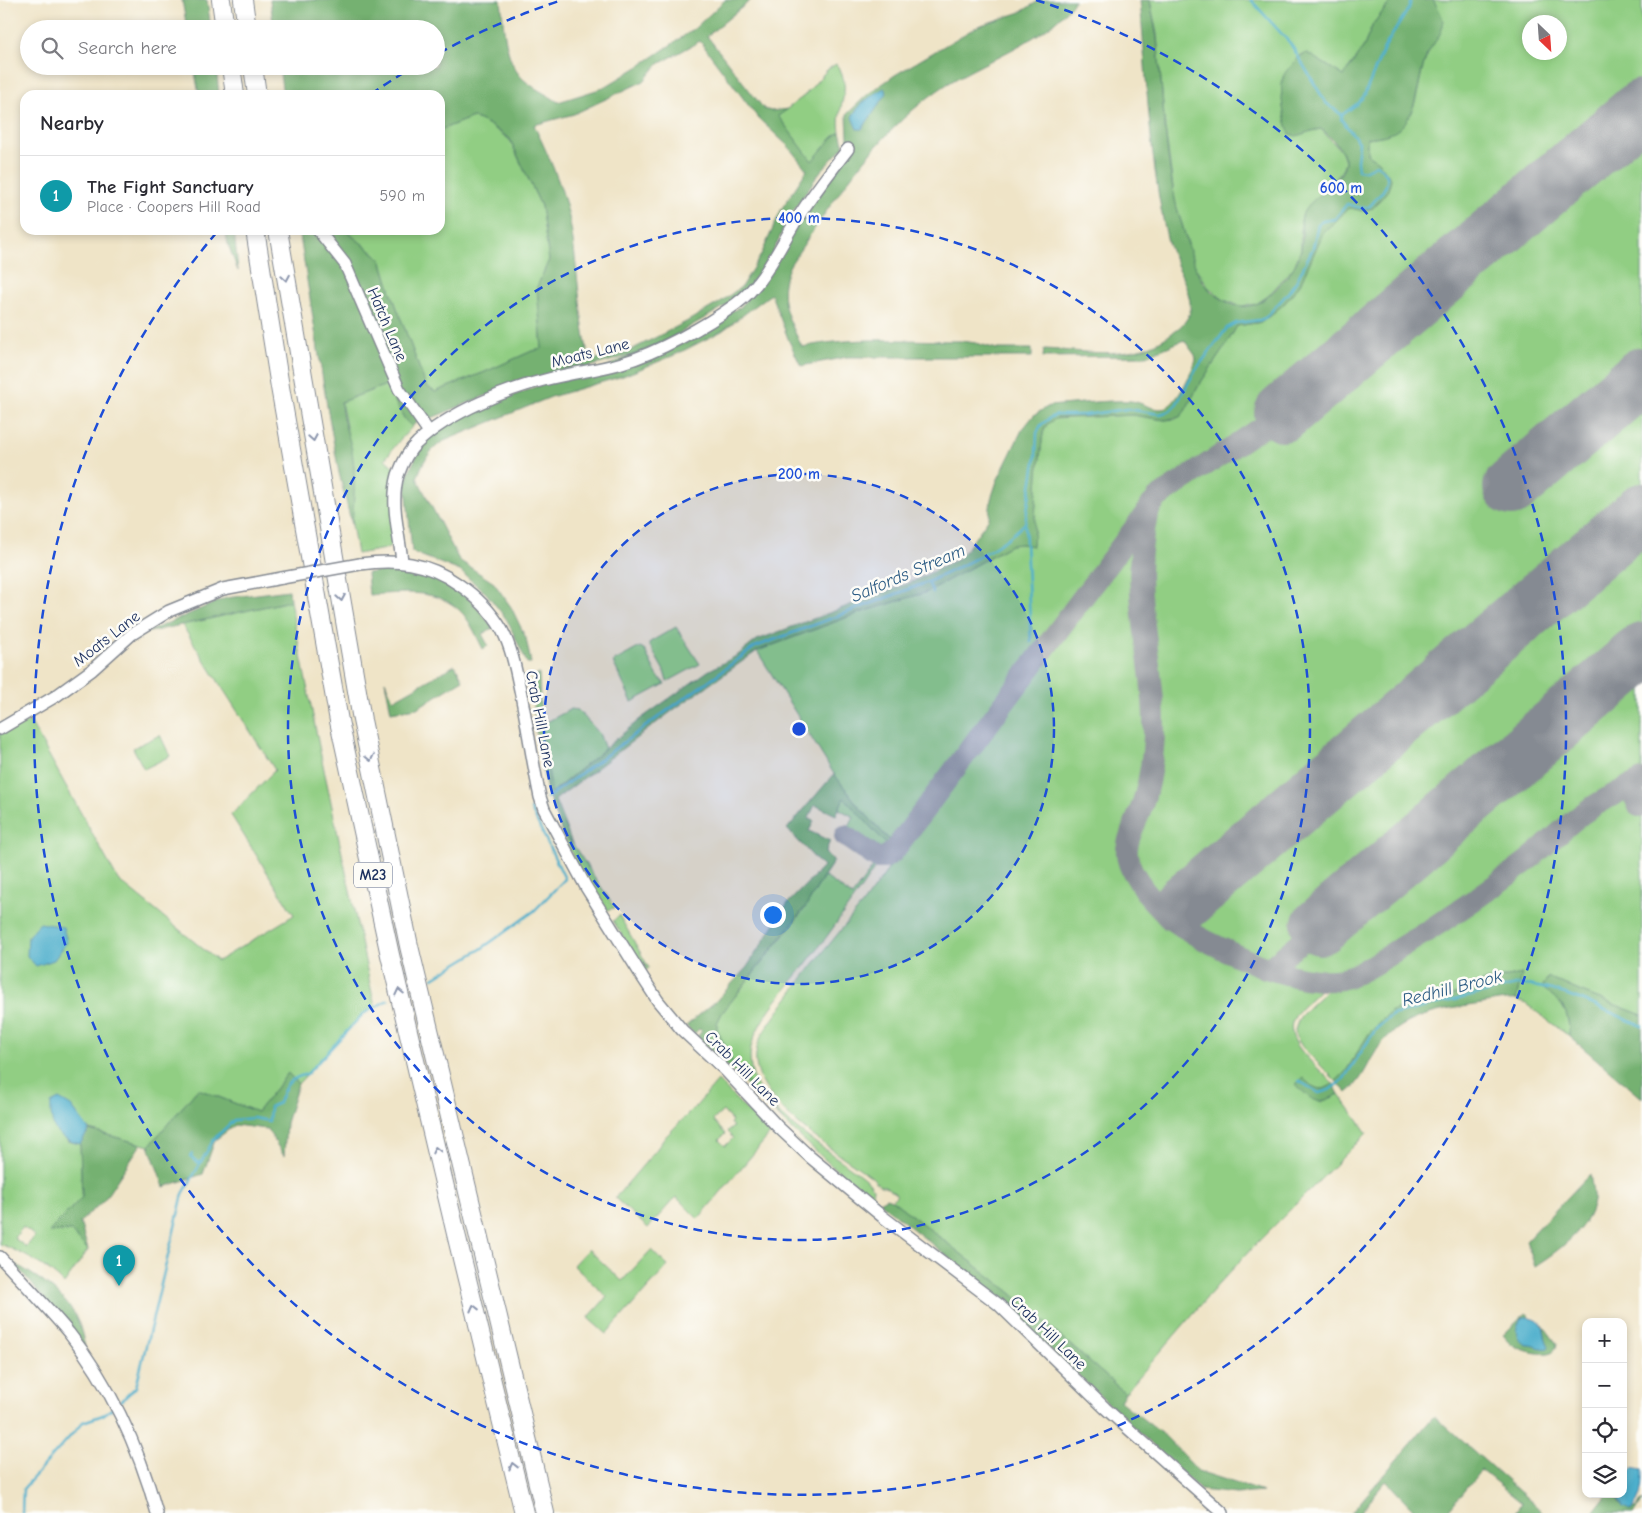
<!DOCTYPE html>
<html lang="en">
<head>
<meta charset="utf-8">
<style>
	:root { --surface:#fff; --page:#f2f2f3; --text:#2b2b33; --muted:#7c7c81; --line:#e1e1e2; --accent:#b5179e }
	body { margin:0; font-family:"Comic Neue",sans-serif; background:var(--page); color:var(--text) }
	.controls { position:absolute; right:15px; bottom:15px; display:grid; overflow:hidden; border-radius:10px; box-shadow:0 2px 8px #0003 }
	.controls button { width:45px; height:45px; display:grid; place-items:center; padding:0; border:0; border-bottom:1px solid var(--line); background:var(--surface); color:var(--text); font:25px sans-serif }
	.compass { position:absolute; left:1522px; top:15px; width:45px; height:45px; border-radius:50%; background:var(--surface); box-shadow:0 2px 8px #0003; rotate:155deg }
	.you { position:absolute; left:772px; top:914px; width:18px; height:18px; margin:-12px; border:4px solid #fff; border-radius:50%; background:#1a73e8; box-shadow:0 0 0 8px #1a73e833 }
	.badge { display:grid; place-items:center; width:32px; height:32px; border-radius:50%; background:var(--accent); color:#fff; font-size:16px; font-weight:700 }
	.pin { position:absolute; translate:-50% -41px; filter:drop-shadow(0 1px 2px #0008) }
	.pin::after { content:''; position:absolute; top:26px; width:18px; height:15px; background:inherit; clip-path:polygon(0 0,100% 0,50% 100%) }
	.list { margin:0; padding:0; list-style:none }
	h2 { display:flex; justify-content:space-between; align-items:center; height:65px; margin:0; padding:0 20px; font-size:21px }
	h2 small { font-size:16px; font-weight:400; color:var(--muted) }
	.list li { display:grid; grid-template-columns:32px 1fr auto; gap:15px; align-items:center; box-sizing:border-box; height:80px; padding:0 20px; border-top:1px solid var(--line) }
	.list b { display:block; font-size:19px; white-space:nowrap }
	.list p { margin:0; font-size:16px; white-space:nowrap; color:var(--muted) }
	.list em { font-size:16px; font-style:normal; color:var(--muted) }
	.icon { flex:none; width:28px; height:28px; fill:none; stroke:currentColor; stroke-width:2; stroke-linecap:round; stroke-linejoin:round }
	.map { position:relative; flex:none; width:1642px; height:1513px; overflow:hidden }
	.search { position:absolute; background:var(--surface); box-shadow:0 2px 8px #0003; left:20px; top:20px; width:425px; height:55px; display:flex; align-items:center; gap:12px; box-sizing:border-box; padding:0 18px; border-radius:28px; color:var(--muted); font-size:19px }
	.panel { position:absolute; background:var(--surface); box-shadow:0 2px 8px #0003; left:20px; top:90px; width:425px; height:145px; border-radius:15px }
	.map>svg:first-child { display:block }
	.green { fill:#91ce83; stroke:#567e70; fill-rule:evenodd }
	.forest { fill:#74b171; stroke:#487068; fill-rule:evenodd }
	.water { fill:#4dafcc; stroke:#346f95 }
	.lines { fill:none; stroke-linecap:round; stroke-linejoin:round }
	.stream { stroke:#4dafcc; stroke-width:2.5 }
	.taxiway { stroke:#858a92; stroke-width:22 }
	.runway { stroke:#858a92; stroke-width:58 }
	.minor-casing { stroke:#858a92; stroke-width:14 }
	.highway-casing { stroke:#858a92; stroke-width:20 }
	.minor { stroke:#fff; stroke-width:11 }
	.highway { stroke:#fff; stroke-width:18 }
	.minor-bridge-casing { stroke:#858a92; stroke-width:14; stroke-linecap:butt }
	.minor-bridge { stroke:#fff; stroke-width:11 }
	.oneway { stroke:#8d97ae }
	.ring { fill:none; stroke:#1d4ed8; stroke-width:2.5; stroke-dasharray:9 6 }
	.labels { text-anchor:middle; stroke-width:5; stroke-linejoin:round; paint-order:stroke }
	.shield { fill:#fdfcf7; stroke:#5f6c8c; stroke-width:1 }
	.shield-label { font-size:15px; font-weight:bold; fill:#1b2f5e }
	.street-label { font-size:16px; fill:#1b2f5e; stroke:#fdfcf7 }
	.water-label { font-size:18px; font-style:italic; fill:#2c5c84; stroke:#fdfcf7 }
	.centre { fill:#1d4ed8; stroke:#fdfcf7; stroke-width:2.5 }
	.ring-label { font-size:15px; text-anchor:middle; font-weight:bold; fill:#1d4ed8; stroke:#fdfcf7; stroke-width:5; stroke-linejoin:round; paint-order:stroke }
</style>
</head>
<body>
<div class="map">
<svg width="1642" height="1513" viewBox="0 0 1642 1513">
	<rect width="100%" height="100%" fill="#fdfcf7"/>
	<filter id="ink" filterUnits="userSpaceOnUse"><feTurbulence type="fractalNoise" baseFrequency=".02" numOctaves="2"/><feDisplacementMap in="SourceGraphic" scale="10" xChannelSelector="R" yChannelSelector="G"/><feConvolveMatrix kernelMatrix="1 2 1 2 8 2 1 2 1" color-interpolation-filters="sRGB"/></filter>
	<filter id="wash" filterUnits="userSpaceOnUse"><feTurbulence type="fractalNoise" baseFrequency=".0096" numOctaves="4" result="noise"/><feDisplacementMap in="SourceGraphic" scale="20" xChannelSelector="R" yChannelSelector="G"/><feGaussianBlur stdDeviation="1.12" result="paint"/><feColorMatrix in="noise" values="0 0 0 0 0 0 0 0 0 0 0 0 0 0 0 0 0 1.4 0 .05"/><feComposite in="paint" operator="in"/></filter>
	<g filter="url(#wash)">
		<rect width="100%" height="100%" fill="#efe4c7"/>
		<g class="green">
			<polygon points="1150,0 1392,0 1373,24 1364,46 1344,76 1307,53 1301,55 1283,77 1282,83 1284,112 1288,129 1312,131 1321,129 1342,152 1345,161 1342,170 1334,182 1304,211 1301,220 1301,249 1294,267 1268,296 1256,304 1241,306 1224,300 1208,287 1195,266 1175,202 1165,128 1157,34"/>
			<path d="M1433,0h209v96l-389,331 -104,69 -192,264 -64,84 -33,-36 -26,-34 -77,-123 99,-37 71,-22 84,-47 10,-1 12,2 5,-72 5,-41 4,-9 6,-5 80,-4 32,5 11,-1 9,-8 14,-26 27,-40 11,-19 25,-4 22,-18 16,-20 24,-53 13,-11 10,-11 4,-1 9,2 13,-2 15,-18 3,-11 -13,-18 -11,-7v-16c17,-2 29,-4 40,-20 13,-17 11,-43 20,-62 5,-13 15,-21 15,-35 0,-7 -6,-15 -9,-21zM1530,22h30v30h-30z"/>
			<path d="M836,64c19,26 -1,40 4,68l-8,6 -20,24 -34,-46 27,-21 22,-25z"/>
			<polygon points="473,117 488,124 510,140 541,206 549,260 537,287 542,349 532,351 485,372 435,392 426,386 391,292 381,259 345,230 440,230 440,130"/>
			<polygon points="1642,119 1642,774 1601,794 1586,804 1509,868 1428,924 1381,953 1353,969 1339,974 1328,974 1299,971 1268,964 1225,945 1198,929 1175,914 1160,900 1142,874 1132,854 1152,796 1156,778 1159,709 1146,580 1150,533 1155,511 1159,503 1170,494 1242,447 1277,428 1290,418"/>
			<polygon points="386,385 405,420 412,427 399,441 385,459 396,469 396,543 385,549 357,554 352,525 354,466 341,402"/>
			<path d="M1128,545l7,2 1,5v40l11,114 1,39 -7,46 -19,51 -1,15 3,9 9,19 14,20 12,12 15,12 83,43 19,6 42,8 1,5c-9,9 -21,18 -26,29 -10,22 27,49 40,63 -11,11 -20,5 -30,-4l18,23 18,-8 28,39 -113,113 -37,40 -92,107 -115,-101 -118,-92 5,-5 -12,-9h-5l-8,-9c-35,-25 -110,-68 -116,-114 -1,-11 2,-21 7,-30 31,-45 64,-87 99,-128l224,-306 36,-49z"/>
			<path d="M290,601l30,150 55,256 -12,7 -65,70 -10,-11 -31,39 -59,-23 -49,57 -60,-16 -18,-24 -4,35 13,3 2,53 -16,17 22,36 -24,34c-15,-17 -43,-32 -64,-40v-510l30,-13 88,159 100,81 76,-46 -63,-100 44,-45 -93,-145zM23,1227l12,9 -9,11 -12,-9z"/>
			<polygon points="676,627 700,664 667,682 664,671 649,644 650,642"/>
			<polygon points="640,647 644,649 657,675 665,684 632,702 613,662"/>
			<polygon points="571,709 578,710 599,733 605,749 551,793 541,725"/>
			<polygon points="160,735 170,756 144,769 133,748"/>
			<path d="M1629,793l7,17 6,-3v208l-63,-24 -31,-14 -5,11c20,15 26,23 26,48l-43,-32 -10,-4 6,-26 -39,8 -38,16 -33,6 -21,7 -21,21 -24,39 -10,10 -33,-33 -7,-11 -1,-7 2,-6 3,-7 9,-10 17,-16 26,-10 78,-45 87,-60 70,-59z"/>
			<polygon points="844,797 890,848 885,852 849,827 854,817 839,809"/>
			<polygon points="563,835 572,843 615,908 606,910 578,867"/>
			<path d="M873,867l2,1c-22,32 -43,63 -67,93 -17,23 -44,50 -54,77 -7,16 -4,37 5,51 28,41 73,62 110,93l4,6 -1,8 -39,-29 -50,-46 -9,-13 -38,-38 -19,-41v-6l5,-10 81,-102 21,-35 28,20z"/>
			<polygon points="619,915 649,968 646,970 644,970 613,921"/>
			<path d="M718,1081l52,53 -72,85 -22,-22 -28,31 -33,-30 41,-48 10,-14 32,-32zM723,1111l9,10 -2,2 3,4 -6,5 6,6 -8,8 -6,-6 6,-6 -12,-14z"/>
			<polygon points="588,1249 622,1281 651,1250 668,1266 606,1334 588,1318 607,1297 573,1265"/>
		</g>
		<g class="forest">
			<polygon points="182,0 207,0 211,29 187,29"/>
			<path d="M270,0h231c3,25 3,59 21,78 10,10 25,16 36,24l45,-14 38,-23 53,-36 31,-29h26l-44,36 57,73 7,2 17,-2 -10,7 34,45 20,-23 8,-6 4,14 -24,26 -31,45 -18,39 -21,30 -21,18 -57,33 -30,15 -157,44 -56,23 -7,-3 -10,11 -7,-7 -19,-35 -45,17c0,17 8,32 11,49 4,24 2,49 0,74l-13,-52 -12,-67 -28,-176h46l36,29 10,33 35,94 9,6 50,-20 47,-21 10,-2 -5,-62 12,-27 -8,-54 -31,-67 -22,-15 -15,-7 -33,13v-35h-157l-4,-29h157v-37h-162zM700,41l58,77 29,27 20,25 -25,38 -21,47 -20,32 -22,16 -33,19 -55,28 -21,8 -21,1c-9,-41 -11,-84 -17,-126 -6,-40 -21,-72 -38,-108l40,-11 70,-33 13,-16z"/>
			<path d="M1040,0h35c-29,43 -95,60 -138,91 -63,45 -104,110 -147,174 -15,32 -2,52 12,82 51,-11 107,-6 159,-6l15,2 21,6h35v8h-185l-46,9 -12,-25 -18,-47 -49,37 -45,23 -54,22 -72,21 -107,44c-15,9 -21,21 -27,37l42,82 35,23 17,24 15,31 5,25h-4l-20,-43 -21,-27 -26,-22 -48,-19 -6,-67 2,-11 12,-25 12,-14 33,-21 78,-30 45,-9 153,-68 73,-107 38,-49 -4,-13 -1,-24 21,-20 27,-19 83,-49 43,-14z"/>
			<path d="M1140,0h10c2,16 7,32 8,49 5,50 7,101 17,150 2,12 7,24 10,36 6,19 10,37 22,52 5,6 12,10 18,14 26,14 41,-1 58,-20 10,-11 19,-25 19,-40 1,-10 -3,-21 2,-30 11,-17 38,-27 41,-49 1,-10 -16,-27 -24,-33l-6,1 -19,6 -6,-2c-6,-13 -11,-43 -7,-56 1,-5 5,-9 9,-13 4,-5 8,-10 15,-12l37,23 20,-30 9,-22 19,-24h41c4,7 11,16 10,25 -1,10 -12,21 -16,30 -10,23 -8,56 -27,73 -9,8 -21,8 -33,10v16l11,7 13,18 -3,11 -15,18 -10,3 -12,-3 -4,1 -10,11 -13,11 -24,53 -16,20 -22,18 -25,4 -11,19 -27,40 -14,26 -5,6 -15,3 -32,-5 -76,3 -10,6 -4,9 -5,41 -5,72 -12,-2 -10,1 -84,47 -71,22 -99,37 -81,57 -121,92 17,43 -9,-8 -17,-47 -11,-61 -3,-50 7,-3 2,51 11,68 87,-73 69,-49 30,-16 19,-15 157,-59 42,-21 11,-11 22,-31 2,-19 6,-18 25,-51 12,-15 15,-9c27,-2 55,-6 82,-5 11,1 24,11 34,7 13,-5 27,-36 31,-49l-1,-4 -11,-15 -38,16 -103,1 1,-8c43,2 92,13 128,-16 6,-4 12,-9 16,-16 10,-17 -15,-56 -20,-75 -19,-79 -21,-162 -28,-242z"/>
			<polygon points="194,66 216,66 219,95 199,95"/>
			<polygon points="225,230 234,230 238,271 228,244"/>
			<path d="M389,570c12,0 24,-1 35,2 30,5 52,33 69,56l-11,6 6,11 -5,4c-6,-12 -11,-24 -19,-34 -24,-28 -62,-22 -95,-20l-2,-22z"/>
			<polygon points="289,590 290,601 145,633 226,598"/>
			<polygon points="455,665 463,680 417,708 391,712 385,681 393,700"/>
			<polygon points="834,774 860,808 893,844 890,848 844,798 836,815 815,805 808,819 814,821 809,831 830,841 825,853 834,861 822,879 807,905 722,1013 717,1023 717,1029 736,1070 774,1108 783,1121 697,1037 702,1031 699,1029 694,1034 686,1026 716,1001 747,967 788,903 823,867 787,829"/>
			<path d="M1522,974l-6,26c-11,-1 -23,2 -34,4 -35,5 -77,10 -101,40 -13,17 -17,36 -34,49l-11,-12 10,-10 24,-39 21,-21 21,-7 33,-6 38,-16z"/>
			<path d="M1548,977l31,14 63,24v83l-73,-62c1,-25 -7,-34 -27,-48z"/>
			<polygon points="288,1073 298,1084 286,1123 284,1156 267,1129 235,1125 215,1140 203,1174 164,1187 149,1146 198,1089 257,1112"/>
			<path d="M1303,1078c10,10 19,16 30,5l6,11c-22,12 -27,8 -43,-10z"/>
			<polygon points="89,1130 141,1144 104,1200 80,1222 88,1250 71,1231 49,1232 82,1197 80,1144"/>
			<path d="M1590,1174c1,8 4,18 3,27 -5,29 -35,50 -58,65l-9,-25z"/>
			<polygon points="886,1198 892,1200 1010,1292 1125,1393 1120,1401 1166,1437 1198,1471 1263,1492 1236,1494 1200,1490 977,1280 879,1202"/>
			<path d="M15,1264c22,12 53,33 63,57 3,8 5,17 7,26z"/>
			<path d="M1526,1313l9,7 -9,-3 -5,3 11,24h16c-5,-6 -2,-12 -5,-19l14,19c-1,16 -32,8 -42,2 -5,-2 -8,-7 -12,-11z"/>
			<polygon points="1434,1416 1544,1513 1515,1513 1522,1503 1481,1470 1446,1513 1417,1513 1386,1481 1359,1513 1351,1513"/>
			<polygon points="1608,1494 1615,1494 1619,1502 1630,1510 1637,1507 1642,1500 1642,1503 1633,1513 1593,1513"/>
		</g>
		<g class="water">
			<path d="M884,88l3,5 -25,36h-5l-5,-12c8,-14 19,-21 32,-29z"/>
			<polygon points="40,923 63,927 67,942 54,960 36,966 27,956 28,936"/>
			<path d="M59,1099l12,7 18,24 -9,14c-24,-6 -30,-16 -29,-41z"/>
			<path d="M1524,1317c25,-1 17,17 25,29l-1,2c-8,2 -13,-4 -21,-3 -13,-7 -14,-18 -3,-28z"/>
			<path d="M1633,1468l9,2c0,15 0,32 -12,40l-7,-3 -8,-13h8v-15z"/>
		</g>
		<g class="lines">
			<g class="stream">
				<polyline points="1251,0 1290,43 1326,103 1342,115"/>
				<polyline points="928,582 933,593"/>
				<path d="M1031,642l-6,-119 11,-67 1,-23 4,-8 10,-8 6,-2h27l43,-6 33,5 10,-3 6,-6 19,-34 32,-43 9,-5 24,-3 5,-2 23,-25 9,-13 16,-32 5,-24 5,-3 12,-2 12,-15c6,1 13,5 19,4 4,-1 7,-5 9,-8 12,-12 20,-25 1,-35l-12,6 -6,-1 -1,-9 2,-19 -18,-23 1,-4 16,-12 6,-7 20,-48 25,-40 2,-8"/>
				<path d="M547,798l208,-151 173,-65c31,-15 72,-33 96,-58"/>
				<polyline points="433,978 481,949 534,911 565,879 531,809 535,806"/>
				<path d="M1299,1081l20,12 10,-3 14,-10 33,-51 16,-14 124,-30c38,-2 92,27 126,41"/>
				<polyline points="192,1154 190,1156 199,1163"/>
				<path d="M118,1404l18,-17 47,-193 31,-55 20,-19 19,-2 16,3 1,-14 9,-4c6,-18 9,-24 28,-29l56,-60 25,-14"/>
				<polyline points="22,1513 23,1489 83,1422 103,1415 114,1407"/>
			</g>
			<g class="taxiway">
				<polyline points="1637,112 1635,121 1642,133"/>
				<path d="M1151,505c-29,78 10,165 2,245 -2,20 -5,39 -12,58 -4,13 -13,27 -14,41 -1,11 4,20 9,28 19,35 50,55 85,71 35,17 73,34 113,32 21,-1 48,-21 66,-32 43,-26 86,-55 126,-86 19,-15 36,-33 56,-48 19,-14 39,-23 60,-34"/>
				<polyline points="1629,786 1639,806"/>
				<polyline points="845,836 877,858 884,858 893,852 1157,498 1283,413"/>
				<polyline points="1265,968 1272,966 1320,926"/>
			</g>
			<g class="runway">
				<polyline points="1283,413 1642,108"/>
				<polyline points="1512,487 1642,376"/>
				<polyline points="1181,905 1642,512"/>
				<polyline points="1320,926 1642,652"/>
			</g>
		</g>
	</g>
	<g filter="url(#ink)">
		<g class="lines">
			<g class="minor-casing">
				<g id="minor">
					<polyline points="318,230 345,264 399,389 429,432"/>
					<path d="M402,561c-3,-28 -12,-58 -4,-86 4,-11 10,-24 19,-32 32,-31 92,-55 135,-65 23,-6 47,-8 70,-15 35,-10 84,-37 114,-59 29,-21 44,-59 63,-88 15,-24 32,-45 49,-67"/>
					<path d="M360,564c36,-5 67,-2 98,20 18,12 33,27 44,46 9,17 13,36 17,55 8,37 13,75 21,112l4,12 42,78 57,91 15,23 24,29 44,41 51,55 33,31 73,60 115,87 107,104 118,105"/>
					<polyline points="0,729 56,696 92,670 132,634 169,611 223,589 282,578"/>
					<path d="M0,1257c23,25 47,50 69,76 42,53 70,115 88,180"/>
				</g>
			</g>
			<g class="highway-casing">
				<g id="highway">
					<polyline points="221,0 225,29"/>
					<polyline points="243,0 247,29"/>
					<polyline points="231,66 235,95"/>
					<polyline points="253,66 257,95"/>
					<polyline points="255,230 280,387 339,721 390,955 457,1238 524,1513"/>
					<polyline points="278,230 362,720 409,946 545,1513"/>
				</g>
			</g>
			<use href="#minor" class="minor"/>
			<use href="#highway" class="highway"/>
			<g class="minor-bridge-casing">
				<polyline id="minor-bridge" points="282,578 360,564"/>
			</g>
			<use href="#minor-bridge" class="minor-bridge"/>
		</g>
		<defs><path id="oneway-chevron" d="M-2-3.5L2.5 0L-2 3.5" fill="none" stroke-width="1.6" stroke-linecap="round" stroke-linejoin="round" transform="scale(1.25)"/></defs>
		<g class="oneway">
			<use href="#oneway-chevron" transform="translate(286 278) rotate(80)"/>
			<use href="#oneway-chevron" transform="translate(313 438) rotate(80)"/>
			<use href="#oneway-chevron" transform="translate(341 598) rotate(80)"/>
			<use href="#oneway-chevron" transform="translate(370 758) rotate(78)"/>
			<use href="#oneway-chevron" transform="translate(399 992) rotate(-103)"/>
			<use href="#oneway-chevron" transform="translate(436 1150) rotate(-103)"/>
			<use href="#oneway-chevron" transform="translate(474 1308) rotate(-104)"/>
			<use href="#oneway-chevron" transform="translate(513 1466) rotate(-104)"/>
		</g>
	</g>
	<circle cx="799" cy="729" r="255" fill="#1d4ed8" fill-opacity=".12"/>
	<g class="ring">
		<circle cx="799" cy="729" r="255"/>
		<circle cx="799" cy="729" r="511"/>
		<path d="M371 94A766 766 0 0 1 410 69M439 53A766 766 0 0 1 562 0M1036 0A766 766 0 1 1 217 232"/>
	</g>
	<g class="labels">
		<rect class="shield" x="354" y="862.5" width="38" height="25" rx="4"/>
		<g class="shield-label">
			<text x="373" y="880">M23</text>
		</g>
		<g class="street-label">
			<text transform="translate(388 324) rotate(67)" y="6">Hatch Lane</text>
			<text transform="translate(590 352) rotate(-14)" y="6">Moats Lane</text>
			<text transform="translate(106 638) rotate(-38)" y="6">Moats Lane</text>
			<text transform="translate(541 719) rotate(79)" y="6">Crab Hill Lane</text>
			<text transform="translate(743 1068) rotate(45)" y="6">Crab Hill Lane</text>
			<text transform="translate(1049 1332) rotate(44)" y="6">Crab Hill Lane</text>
		</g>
		<g class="water-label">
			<text transform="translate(908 573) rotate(-23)" y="6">Salfords Stream</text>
			<text transform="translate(1452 988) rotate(-14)" y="6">Redhill Brook</text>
		</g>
	</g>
	<circle cx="799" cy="729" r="8" class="centre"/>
	<g class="ring-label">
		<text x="1341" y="193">600 m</text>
		<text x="799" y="223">400 m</text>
		<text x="799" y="479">200 m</text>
	</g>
</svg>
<div class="controls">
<button>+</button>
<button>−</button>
<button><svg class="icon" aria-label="locate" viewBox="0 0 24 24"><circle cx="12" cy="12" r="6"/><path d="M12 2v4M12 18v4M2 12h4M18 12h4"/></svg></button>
<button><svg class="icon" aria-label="layers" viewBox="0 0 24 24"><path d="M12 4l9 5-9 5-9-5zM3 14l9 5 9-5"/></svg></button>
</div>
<svg class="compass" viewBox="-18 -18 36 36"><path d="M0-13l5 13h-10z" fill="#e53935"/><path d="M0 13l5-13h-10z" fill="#7c7c81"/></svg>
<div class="you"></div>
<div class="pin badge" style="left:119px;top:1286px;background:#0f9aa8">1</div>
<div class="search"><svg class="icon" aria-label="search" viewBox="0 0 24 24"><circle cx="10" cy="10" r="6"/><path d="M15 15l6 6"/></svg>Search here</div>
<section class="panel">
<h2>Nearby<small></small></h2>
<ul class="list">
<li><span class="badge" style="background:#0f9aa8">1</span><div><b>The Fight Sanctuary</b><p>Place · Coopers Hill Road</p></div><em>590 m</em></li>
</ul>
</section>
</div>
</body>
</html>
